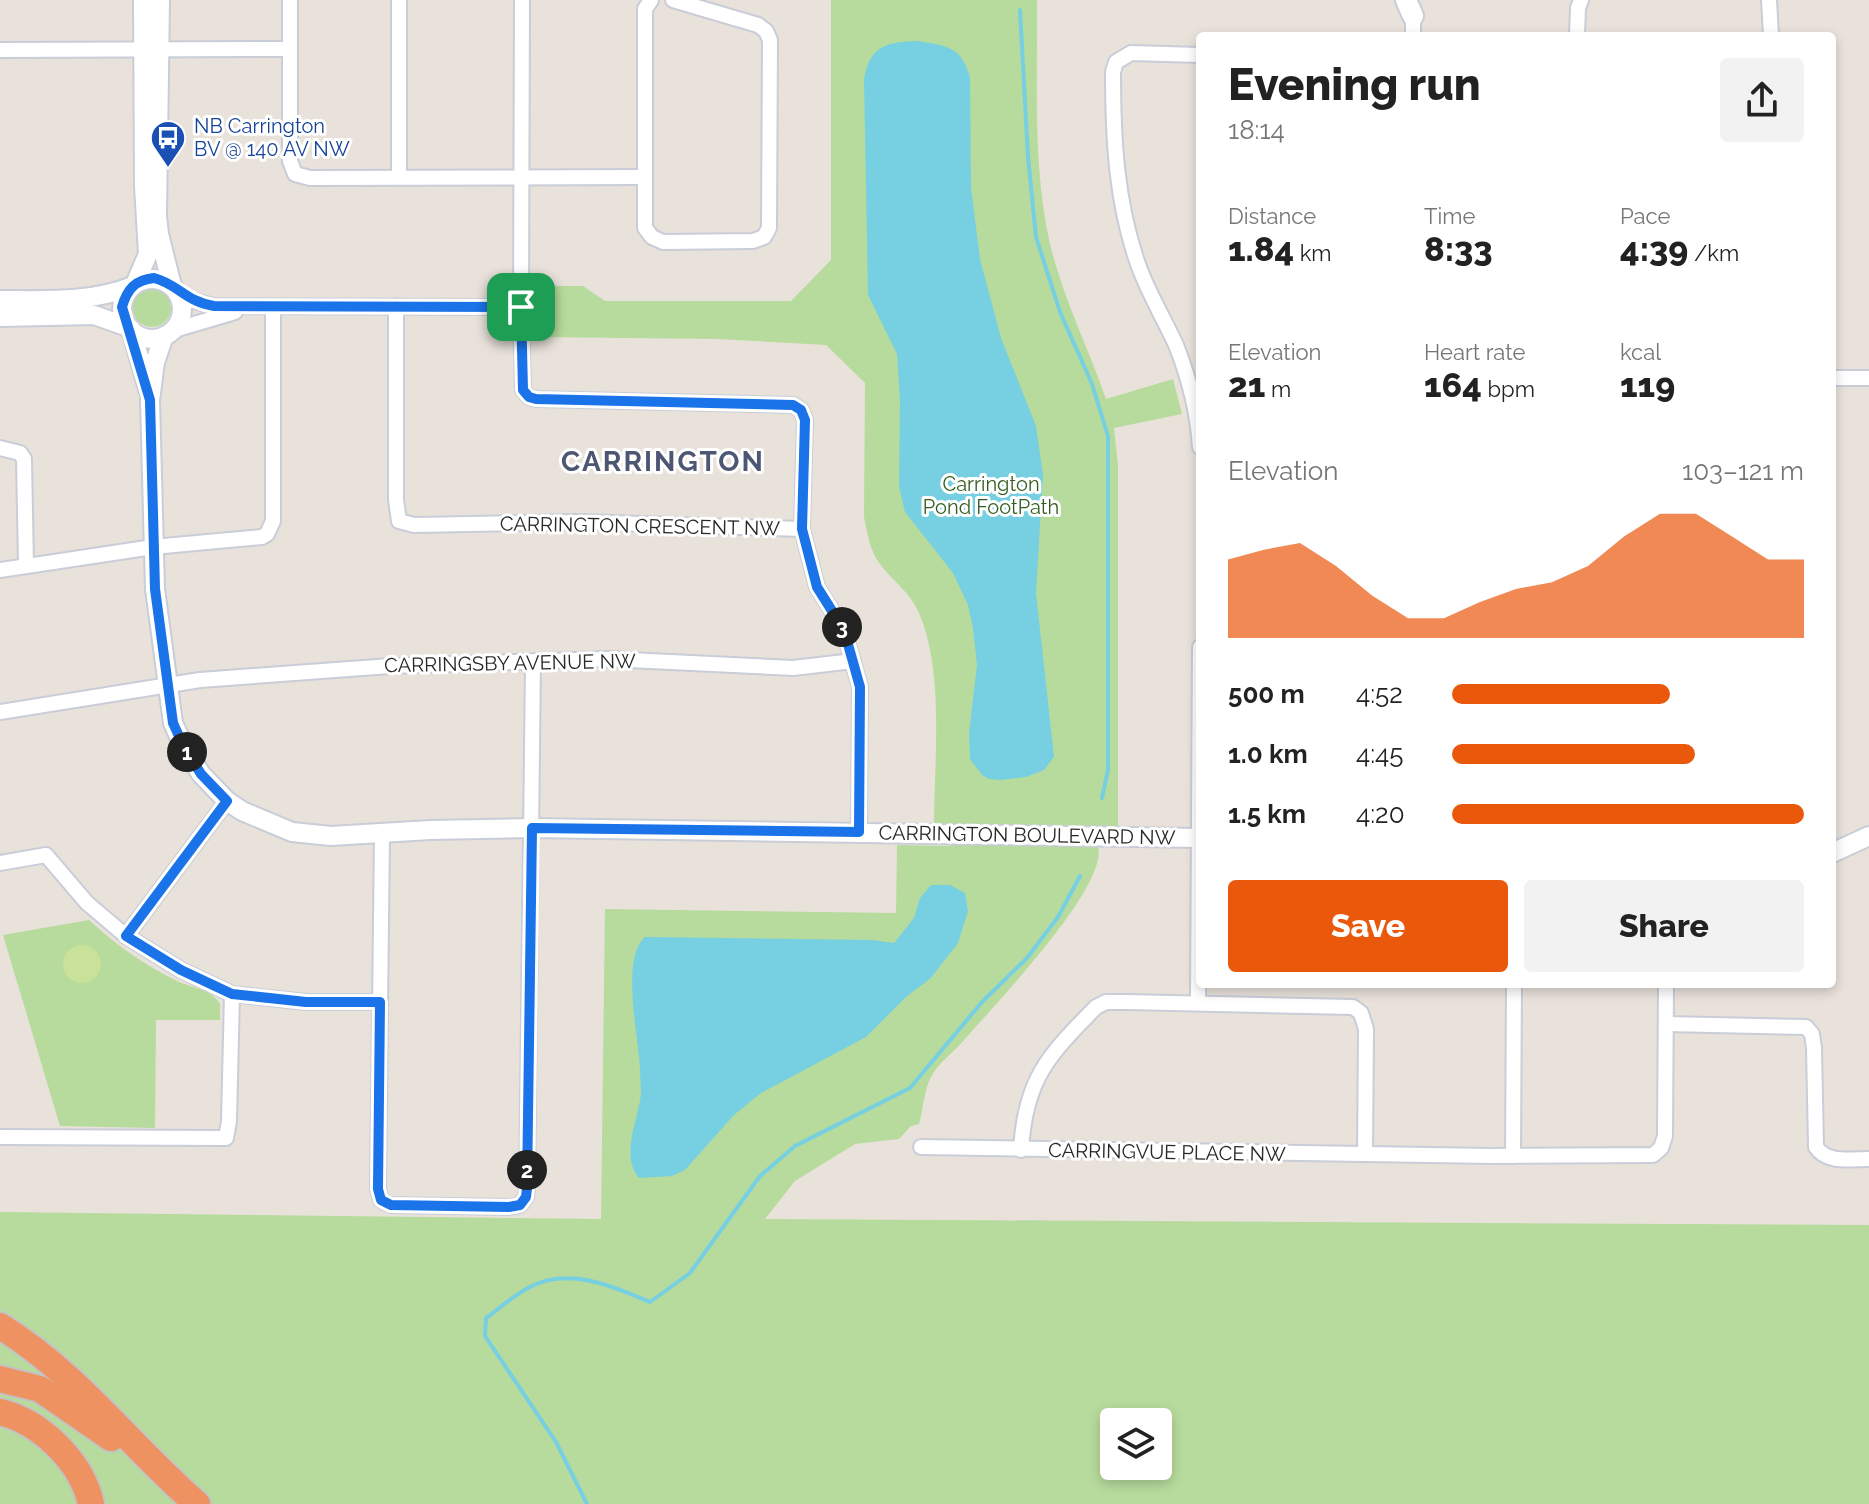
<!DOCTYPE html>
<html lang="en">
<head>
<meta charset="utf-8">
<style>
  :root { --surface:#fff; --page:#f2f2f2; --text:#222; --muted:#767676; --accent:#ea580c }
  body { margin:0; font-family:Raleway,sans-serif; background:var(--page); color:var(--text); height:100vh; display:flex; flex-direction:column; font-size:30px; white-space:nowrap }
  * { box-sizing:border-box; margin:0 }
  p { font-size:26px; color:var(--muted) }
  .icon { flex:none; width:44px; height:44px; fill:none; stroke:currentColor; stroke-width:2; stroke-linecap:round; stroke-linejoin:round }
  .map { position:relative; flex:1; overflow:hidden }
  .sheet { position:absolute; left:1196px; top:32px; width:640px; height:956px; display:flex; flex-direction:column; background:var(--surface); border-radius:8px; box-shadow:0 4px 12px #0003 }
  .sheet>* { flex:none }
  .controls { position:absolute; left:1100px; top:1408px; display:grid; gap:16px }
  .controls a { display:grid; place-items:center; width:72px; height:72px; border-radius:8px; background:var(--surface); box-shadow:0 4px 12px #0003; font-size:40px }
  .pin { position:absolute; display:grid; place-items:center; width:68px; height:68px; color:#fff; margin:-34px; border-radius:16px; box-shadow:0 4px 12px #0006 }
  .km { position:absolute; width:40px; height:40px; margin:-20px; border-radius:50%; background:#222; color:#fff; font-size:22px; line-height:40px; text-align:center }
  .round { display:grid; place-items:center; flex:none; width:84px; height:84px; border-radius:8px; background:var(--page) }
  .head { display:flex; align-items:center; justify-content:space-between; height:136px; padding:0 32px }
  h1 { font-size:44px; font-weight:800; line-height:60px }
  .metrics { display:grid; grid-template-columns:repeat(3,1fr); gap:12px; height:136px; padding:8px 32px }
  .metrics div { display:grid; align-content:center }
  .metrics b { font-size:34px; font-weight:800 }
  .metrics small { font-size:22px; font-weight:400 }
  .metrics p { font-size:22px }
  .chart { height:224px; padding:16px 32px }
  .chart p { display:flex; justify-content:space-between }
  .chart svg { width:100%; height:144px; margin-top:8px; fill:var(--accent); opacity:.7 }
  .primary-button { display:flex; gap:16px; margin-top:auto; padding:16px 32px }
  .primary-button a { flex:1; height:92px; border-radius:8px; background:var(--accent); color:#fff; font-size:32px; font-weight:800; line-height:92px; text-align:center }
  .primary-button a+a { background:var(--page); color:var(--text) }
  ul { padding:0 32px; list-style:none; font-size:26px }
  li { display:grid; grid-template-columns:128px 96px 1fr; align-items:center; height:60px }
  li i { height:20px; border-radius:10px; background:var(--accent) }
  .map>svg:first-child { display:block }
</style>
</head>
<body>
<div class="map">
<svg width="1869" height="1504" viewBox="0 0 1869 1504">
  <rect width="100%" height="100%" fill="#e9e2db"/>
  <g fill="#b7db9c" fill-rule="evenodd">
    <path d="M 831,0 L 1037,0 C 1038,81 1032,164 1050,244 C 1063,298 1088,347 1106,399 L 1173,379 L 1182,414 L 1114,428 L 1118,466 L 1118,828 L 1106,830 L 934,825 C 934,760 945,670 918,611 C 909,590 888,578 876,558 C 869,546 867,531 864,517 L 865,383 L 826,345 L 718,339 L 533,337 L 533,286 L 583,286 L 605,301 L 791,301 L 831,260 Z"/>
    <circle cx="152" cy="308" r="19"/>
    <path d="M 960,843 L 1093,845 L 1098,847 C 1109,886 992,1008 964,1040 C 954,1052 938,1063 931,1077 C 924,1090 923,1110 919,1124 L 911,1126 L 899,1139 L 855,1144 L 795,1181 L 765,1219 L 1869,1225 L 1869,1504 L 0,1504 L 0,1212 L 601,1219 L 605,909 L 896,913 L 897,845 L 949,846 ZM 1114,1422 L 1158,1422 L 1158,1466 L 1114,1466 Z"/>
    <path d="M 89,920 C 115,944 144,965 177,981 C 190,987 213,990 220,1004 L 220,1020 L 156,1020 L 155,1128 L 60,1126 L 3,935 Z"/>
  </g>
  <circle fill="#c9e199" cx="82" cy="964" r="19"/>
  <g fill="#77cfe2">
    <path d="M 918,41 C 947,46 961,46 970,77 L 971,187 L 980,259 L 1001,338 L 1036,426 L 1043,475 L 1036,593 L 1054,757 L 1044,770 L 1026,777 L 1000,780 L 989,779 L 982,775 L 970,759 L 969,733 L 977,665 L 973,628 L 968,605 L 953,573 L 905,512 L 899,487 L 900,401 L 897,354 L 868,295 L 864,79 C 870,45 887,42 918,41 Z"/>
    <path d="M 931,885 L 950,885 L 965,893 L 968,911 L 958,943 L 930,979 L 907,996 L 866,1037 L 761,1093 L 734,1115 L 685,1170 L 672,1176 L 639,1178 C 620,1156 638,1120 641,1094 C 641,1086 640,1078 640,1070 C 639,1038 620,958 645,937 L 872,940 L 894,943 L 914,918 L 920,898 Z"/>
  </g>
  <g fill="none" stroke-linecap="round" stroke-linejoin="round">
    <g stroke="#77cfe2" stroke-width="4">
      <polyline points="1020,10 1028,157 1036,237 1060,312 1092,384 1108,436 1108,770 1102,798"/>
      <path d="M 587,1504 L 556,1442 L 485,1336 L 486,1318 C 500,1308 513,1296 528,1288 C 568,1266 612,1286 650,1302 L 690,1273 L 760,1176 L 795,1146 L 910,1088 L 982,1002 L 1027,958 L 1058,917 L 1080,876"/>
    </g>
    <defs>
      <g id="minor">
        <polyline points="290,0 290,161 295,174 310,178 645,177"/>
        <polyline points="399,0 399,177"/>
        <polyline points="522,0 521,307 523,390 529,397 536,399 793,405 801,410 805,420 802,529 817,587 844,630 860,687 859,832"/>
        <polyline points="651,0 645,9 645,228 652,237 663,242 753,241 764,237 769,228 770,40 766,31 758,25 673,0"/>
        <polyline points="1769,0 1771,36"/>
        <polyline points="1413,8 1413,36"/>
        <polyline points="1577,36 1578,8 1581,0"/>
        <polyline points="0,50 290,49"/>
        <path d="M 1200,55 L 1131,53 L 1116,62 L 1113,72 C 1113,139 1116,203 1139,267 C 1149,294 1164,319 1176,345 C 1189,378 1198,413 1200,447"/>
        <polyline points="174,288 190,300 214,306 521,307"/>
        <polyline points="396,306 396,500 399,521 414,525 579,522 802,529"/>
        <polyline points="174,330 235,312"/>
        <polyline points="1832,378 1869,378"/>
        <polyline points="0,448 20,453 24,459 26,565"/>
        <polyline points="0,570 153,547 262,537 267,534 273,521 273,307"/>
        <polyline points="0,712 200,680 390,666 608,659 793,668 853,661"/>
        <polyline points="382,833 378,1189 381,1200 391,1205 509,1207 520,1205 526,1197 527,1188 533,661"/>
        <polyline points="0,863 46,855 87,903 126,936 181,970 232,994 306,1002 380,1002"/>
        <polyline points="126,936 227,801"/>
        <polyline points="1198,1003 1200,647"/>
        <path d="M 1666,1024 L 1806,1027 L 1812,1034 L 1814,1048 L 1816,1147 C 1827,1164 1851,1159 1869,1159"/>
        <polyline points="0,1137 226,1138 229,1121 232,994"/>
        <polyline points="921,1147 1492,1156 1653,1155 1661,1148 1665,1136 1666,984"/>
        <path d="M 1021,1150 C 1025,1079 1048,1056 1096,1007 L 1106,1002 L 1126,1002 L 1353,1007 L 1361,1013 L 1366,1029 L 1365,1154"/>
        <polyline points="1513,1156 1514,984"/>
      </g>
      <g id="tertiary">
        <polyline points="160,0 157,216 159,234 172,286"/>
        <circle cx="152" cy="309" r="30"/>
        <polyline points="135,284 148,254 144,186 143,0"/>
        <path d="M 0,300 C 45,300 90,303 133,286"/>
        <polyline points="0,317 94,315 128,327"/>
        <polyline points="131,329 148,389"/>
        <polyline points="164,336 155,362 150,400 155,589 173,723 183,745 201,774 227,801 242,811 292,832 331,836 430,830 532,828 1200,838"/>
        <polyline points="1832,853 1869,836"/>
      </g>
      <polyline id="secondary" points="1406,0 1413,16"/>
      <g id="motorway">
        <path d="M 0,1326 C 78,1374 128,1444 197,1504"/>
        <polyline points="0,1379 40,1389 111,1438"/>
        <path d="M 0,1412 C 41,1422 82,1462 91,1504"/>
      </g>
    </defs>
    <use href="#minor" stroke="#c9cdd8" stroke-width="18"/>
    <use href="#tertiary" stroke="#c9cdd8" stroke-width="22"/>
    <use href="#secondary" stroke="#c9cdd8" stroke-width="24"/>
    <use href="#motorway" stroke="#c3c3c3" stroke-width="30"/>
    <use href="#minor" stroke="#fff" stroke-width="14"/>
    <use href="#tertiary" stroke="#fff" stroke-width="18"/>
    <use href="#secondary" stroke="#fff" stroke-width="20"/>
    <use href="#motorway" stroke="#ee9261" stroke-width="26"/>
  </g>
  <g fill="none" stroke-linecap="round" stroke-linejoin="round">
    <defs>
      <path id="route" d="M 154,278 C 178,284 186,302 214,306 L 521,307 L 523,390 L 529,397 L 536,399 L 793,405 L 801,410 L 805,420 L 802,529 L 817,587 L 844,630 L 860,687 L 859,832 L 532,828 L 527,1188 L 526,1197 L 520,1205 L 509,1207 L 391,1205 L 381,1200 L 378,1189 L 380,1002 L 306,1002 L 232,994 L 181,970 L 126,936 L 227,801 L 201,774 L 183,745 L 173,723 L 155,589 L 150,400 L 122,307 C 127,289 135,280 154,278 Z"/>
    </defs>
    <use href="#route" stroke="#fff" stroke-width="16"/>
    <use href="#route" stroke="#1a73e8" stroke-width="10"/>
  </g>
  <defs>
    <symbol id="bus-pin" viewBox="-11 -11 22 30"><path d="M0 17L-7.5 6A9.5 9.5 0 1 1 7.5 6Z" fill="#1a4fb4" stroke="#fff"/><path d="M-5-6H5V4H4V6H2V4H-2V6H-4V4H-5ZM-3.5-4V0h7V-4ZM-3.5 1.2v1.5H-2V1.2ZM2 1.2v1.5H3.5V1.2Z" fill="#fff"/></symbol>
  </defs>
  <g fill-rule="evenodd">
    <use href="#bus-pin" x="148" y="118" width="40" height="54"/>
  </g>
  <g text-anchor="middle" dominant-baseline="central" stroke-width="6" stroke-linejoin="round" paint-order="stroke">
    <g font-size="20" fill="#164399" stroke="#fff" text-anchor="start">
      <text x="194" y="126">NB Carrington<tspan x="194" dy="23">BV @ 140 AV NW</tspan></text>
    </g>
    <g font-size="20" fill="#325d20" stroke="#fff">
      <text x="991" y="484">Carrington<tspan x="991" dy="23">Pond FootPath</tspan></text>
    </g>
    <g font-size="20" fill="#282828" stroke="#fff">
      <text transform="translate(640 526) rotate(1)">CARRINGTON CRESCENT NW</text>
      <text transform="translate(510 663) rotate(-1)">CARRINGSBY AVENUE NW</text>
      <text transform="translate(1027 835) rotate(1)">CARRINGTON BOULEVARD NW</text>
      <text transform="translate(1167 1152) rotate(1)">CARRINGVUE PLACE NW</text>
    </g>
    <g font-size="28" font-weight="bold" letter-spacing="2" fill="#4d5774" stroke="#fff">
      <text x="663" y="461">CARRINGTON</text>
    </g>
  </g>
</svg>
<div class="controls">
<a><svg class="icon" aria-label="layers" viewBox="0 0 24 24"><path d="M12 4l9 5-9 5-9-5zM3 14l9 5 9-5"/></svg></a>
</div>
<div class="pin" style="left:521px;top:307px;background:#1e9e55"><svg class="icon" aria-label="arrive" viewBox="0 0 24 24"><path d="M6 21V4h12l-3 4 3 4H6"/></svg></div>
<b class="km" style="left:187px;top:752px">1</b>
<b class="km" style="left:527px;top:1170px">2</b>
<b class="km" style="left:842px;top:627px">3</b>
<section class="sheet">
<div class="head"><div><h1>Evening run</h1><p>18:14</p></div><a class="round"><svg class="icon" aria-label="share" viewBox="0 0 24 24"><path d="M12 15V3M7 8l5-5 5 5M5 13v7h14v-7"/></svg></a></div>
<div class="metrics">
<div><p>Distance</p><b>1.84<small> km</small></b></div>
<div><p>Time</p><b>8:33</b></div>
<div><p>Pace</p><b>4:39<small> /km</small></b></div>
</div>
<div class="metrics">
<div><p>Elevation</p><b>21<small> m</small></b></div>
<div><p>Heart rate</p><b>164<small> bpm</small></b></div>
<div><p>kcal</p><b>119</b></div>
</div>
<div class="chart"><p><span>Elevation</span>103–121 m</p>
<svg viewBox="0 0 160 44" preserveAspectRatio="none"><path d="M0 44V20L10 17L20 15L30 22L40 31L50 38L60 38L70 33L80 29L90 27L100 22L110 13L120 6L130 6L140 13L150 20L160 20V44z"/></svg>
</div>
<ul>
<li><b>500 m</b>4:52<i style="width:62%"></i></li>
<li><b>1.0 km</b>4:45<i style="width:69%"></i></li>
<li><b>1.5 km</b>4:20<i style="width:100%"></i></li>
</ul>
<div class="primary-button"><a>Save</a><a>Share</a></div>
</section>
</div>
</body>
</html>
